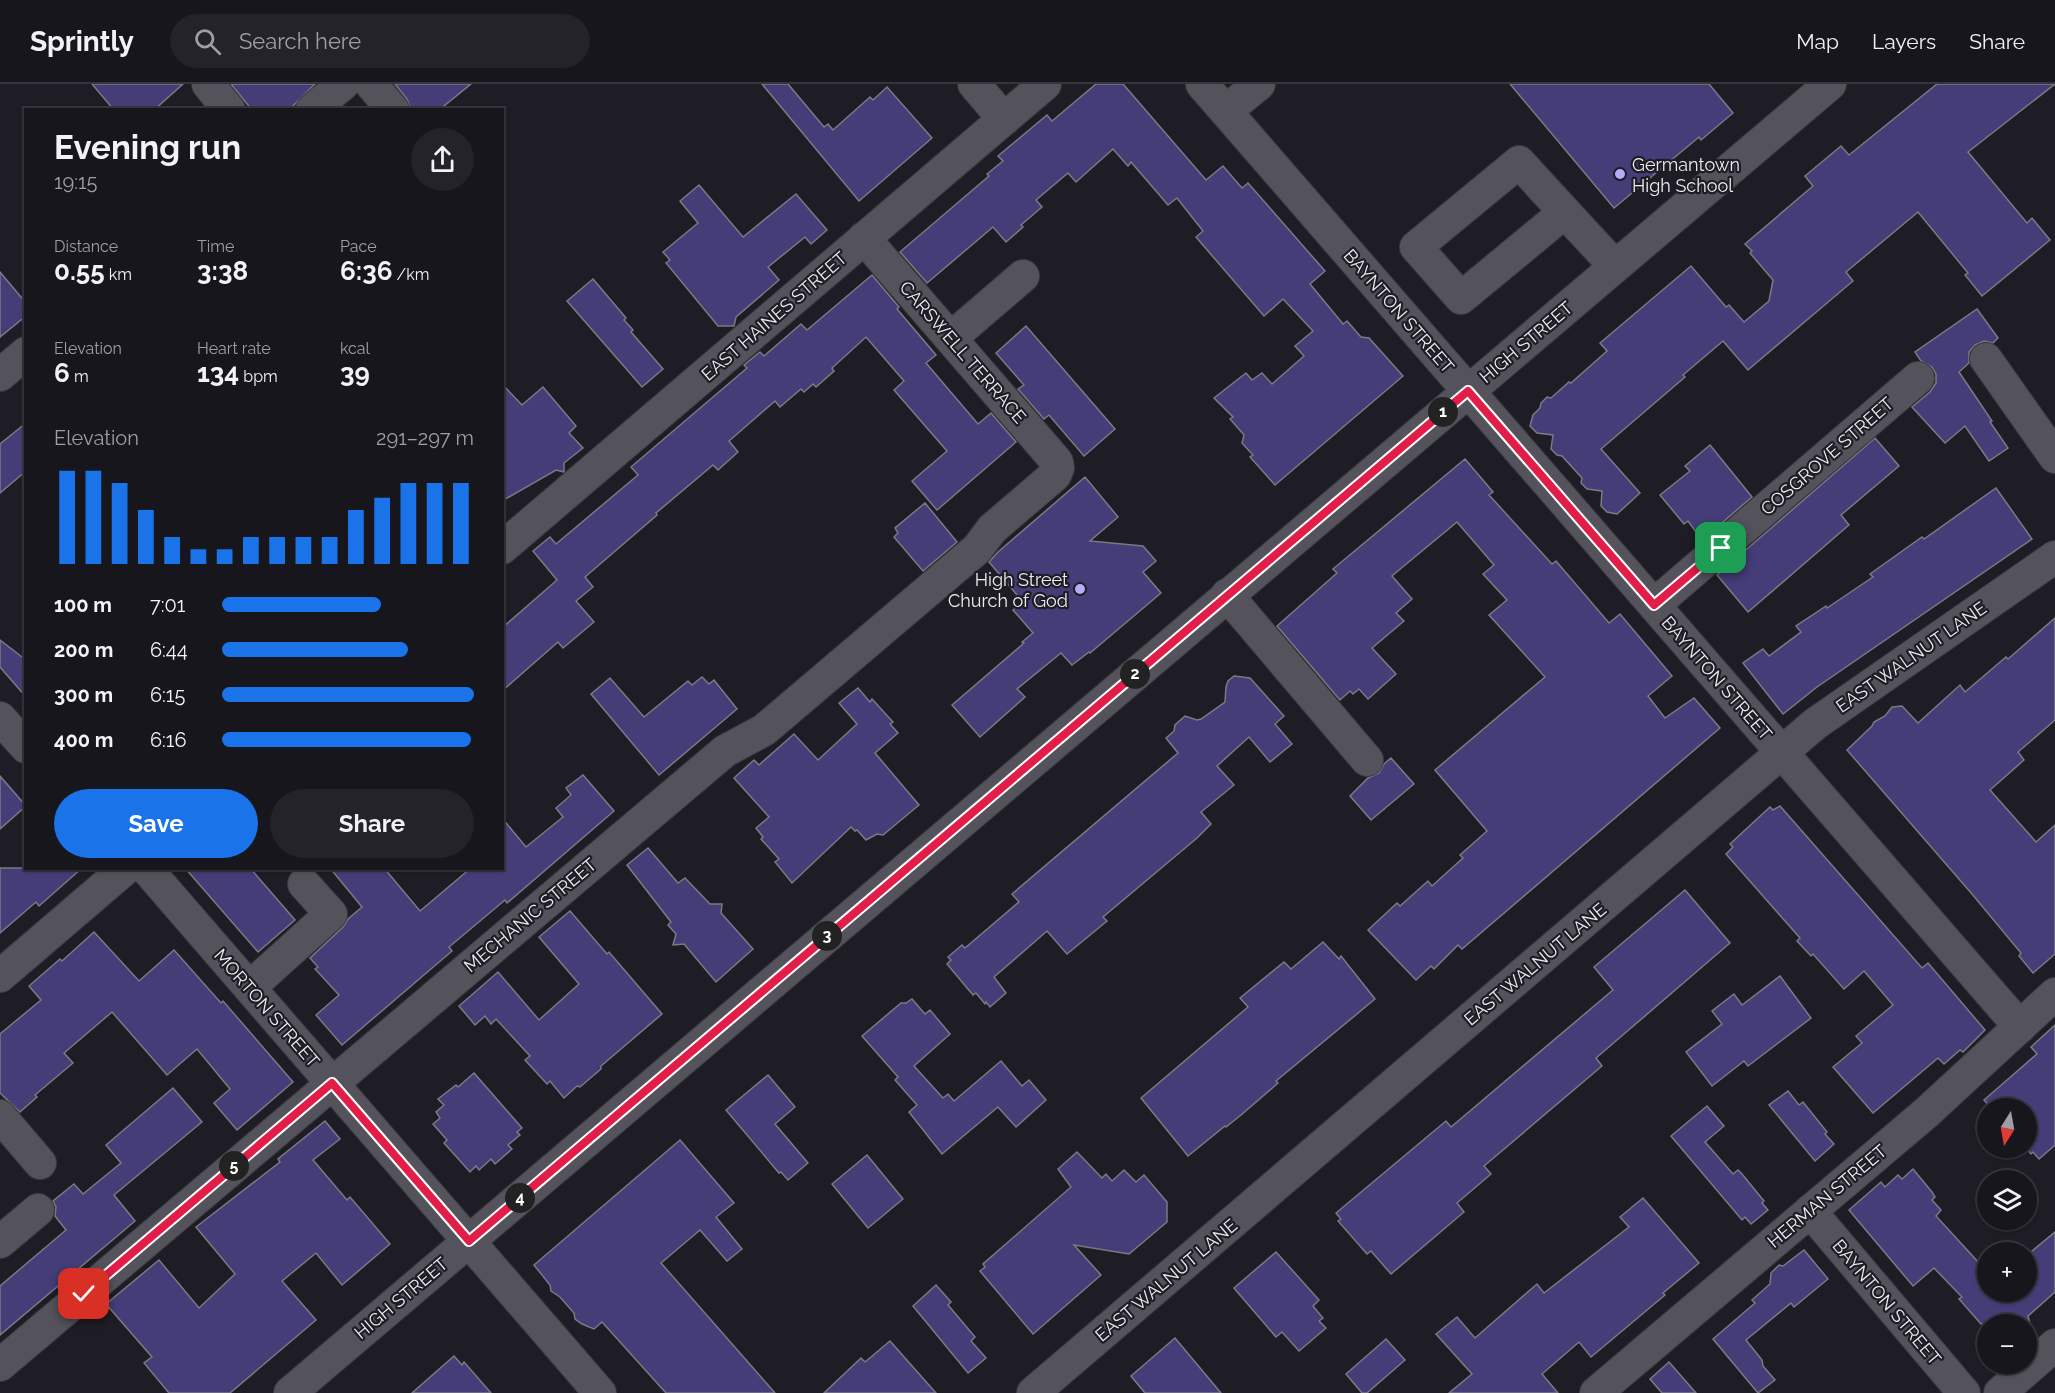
<!DOCTYPE html>
<html lang="en">
<head>
<meta charset="utf-8">
<style>
  :root { --surface:#16161c; --page:#232329; --text:#f1f3f6; --muted:#9e9fa3; --line:#35353b; --accent:#1a73e8 }
  body { margin:0; font-family:Raleway,sans-serif; background:var(--page); color:var(--text); height:100vh; display:flex; flex-direction:column; font-size:22px; white-space:nowrap }
  * { box-sizing:border-box; margin:0 }
  p { font-size:20px; color:var(--muted) }
  .icon { flex:none; width:33px; height:33px; fill:none; stroke:currentColor; stroke-width:2; stroke-linecap:round; stroke-linejoin:round }
  .map { position:relative; flex:1; overflow:hidden }
  .side { position:absolute; left:24px; top:24px; width:480px; height:762px; display:flex; flex-direction:column; background:var(--surface); border-radius:0px; box-shadow:0 2px 4px #0004,0 0 0 2px var(--line) }
  .side>* { flex:none }
  .needle { width:39px; rotate:191deg }
  .controls { position:absolute; left:1977px; top:1014px; display:grid; gap:12px }
  .controls a { display:grid; place-items:center; width:60px; height:60px; border-radius:50%; background:var(--surface); box-shadow:0 2px 4px #0004,0 0 0 2px var(--line); font-size:30px }
  .pin { position:absolute; display:grid; place-items:center; width:51px; height:51px; color:#fff; margin:-26px; border-radius:12px; box-shadow:0 3px 9px #0006 }
  .km { position:absolute; width:30px; height:30px; margin:-15px; border-radius:50%; background:#222; color:#fff; font-size:16px; line-height:30px; text-align:center }
  .round { display:grid; place-items:center; flex:none; width:63px; height:63px; border-radius:32px; background:var(--page) }
  .overview { display:flex; align-items:center; justify-content:space-between; height:102px; padding:0 30px }
  h1 { font-size:33px; font-weight:700; line-height:45px }
  .figures { display:grid; grid-template-columns:repeat(3,1fr); gap:9px; height:102px; padding:6px 30px }
  .figures div { display:grid; align-content:center }
  .figures b { font-size:26px; font-weight:700 }
  .figures small { font-size:16px; font-weight:400 }
  .figures p { font-size:16px }
  .chart { height:168px; padding:12px 30px }
  .chart p { display:flex; justify-content:space-between }
  .chart svg { width:100%; height:108px; margin-top:6px; stroke:var(--accent); stroke-width:6 }
  .primary-button { display:flex; gap:12px; margin-top:auto; padding:12px 30px }
  .primary-button a { flex:1; height:69px; border-radius:36px; background:var(--accent); color:#fff; font-size:24px; font-weight:700; line-height:69px; text-align:center }
  .primary-button a+a { background:var(--page); color:var(--text) }
  ul { padding:0 30px; list-style:none; font-size:20px }
  li { display:grid; grid-template-columns:96px 72px 1fr; align-items:center; height:45px }
  li i { height:15px; border-radius:8px; background:var(--accent) }
  header { display:flex; align-items:center; gap:36px; box-sizing:border-box; height:84px; padding:0 30px; background:var(--surface); border-bottom:2px solid var(--line) }
  header strong { font-size:28px }
  nav { display:flex; gap:33px; margin-inline-start:auto; font-size:21px }
  .search { width:420px; height:54px; background:var(--page); display:flex; align-items:center; gap:15px; box-sizing:border-box; padding:0 21px; border-radius:33px; color:var(--muted); font-size:22px }
  .map>svg:first-child { display:block }
</style>
</head>
<body>
<header>
<strong>Sprintly</strong>
<div class="search"><svg class="icon" aria-label="search" viewBox="0 0 24 24"><circle cx="10" cy="10" r="6"/><path d="M15 15l6 6"/></svg>Search here</div>
<nav><a>Map</a><a>Layers</a><a>Share</a></nav>
</header>
<div class="map">
<svg width="2055" height="1309" viewBox="0 0 2055 1309">
  <rect width="100%" height="100%" fill="#1e1d25"/>
  <g fill="#443d78" stroke="#7a7a84" stroke-width="1.5">
    <polygon points="92,0 183,0 154,26 114,26"/>
    <polygon points="231,0 315,0 289,26 252,26"/>
    <polygon points="395,0 471,0 439,26 411,26 407,15"/>
    <polygon points="762,0 788,0 824,43 828,40 833,46 870,13 873,16 887,3 932,54 859,117"/>
    <polygon points="1096,0 1123,0 1206,96 1223,82 1242,104 1248,99 1325,187 1310,200 1343,240 1347,237 1361,253 1369,254 1403,292 1275,401 1250,373 1253,371 1242,359 1244,351 1230,335 1233,333 1214,314 1246,289 1252,296 1262,289 1272,300 1304,272 1295,262 1313,247 1283,215 1264,232 1196,153 1203,147 1177,114 1168,121 1131,78 1128,82 1113,65 1076,98 1068,89 1036,116 1042,123 1021,141 1023,143 1006,158 993,143 927,199 900,168 989,92 987,90 1003,77 998,72 1047,31 1052,37"/>
    <polygon points="1510,0 1709,0 1733,29 1701,56 1699,53 1614,124"/>
    <polygon points="1937,0 2055,0 1968,68 2027,139 2032,134 2050,156 1982,212 1965,191 1968,189 1918,128 1846,188 1853,197 1755,280 1748,286 1723,257 1683,291 1685,293 1601,365 1640,409 1617,430 1607,428 1601,422 1602,407 1587,405 1581,399 1582,394 1562,372 1557,371 1551,365 1553,351 1537,349 1530,342 1533,331 1540,324 1541,319 1547,313 1551,314 1569,298 1571,299 1607,267 1600,259 1691,182 1726,223 1729,221 1744,238 1769,217 1773,196 1750,169 1752,167 1745,160 1813,102 1805,92 1841,62 1849,71"/>
    <polygon points="699,101 743,153 796,110 827,146 811,160 805,153 768,183 779,196 736,233 734,242 718,242 666,179 670,176 663,168 698,139 680,117"/>
    <polygon points="0,188 26,219 26,232 0,253"/>
    <polygon points="872,191 899,223 897,225 936,271 926,279 978,340 991,329 1016,358 937,426 912,397 947,367 894,306 904,297 866,253 832,284 834,287 816,303 813,300 804,308 801,305 780,323 775,317 729,357 738,368 718,386 713,381 656,429 657,431 585,493 593,503 576,517 594,538 563,564 558,558 502,607 502,544 557,496 533,467 550,453 556,460 638,391 631,383 747,284 744,281 760,268 764,272 801,240 807,246"/>
    <polygon points="593,195 626,234 624,236 633,246 631,248 663,285 642,303 567,217"/>
    <polygon points="1977,225 1998,254 1993,259 1984,257 1975,261 1969,268 1969,279 1959,288 1992,337 1990,338 2008,364 1989,377 1965,342 1945,359 1912,323 1930,308 1936,299 1936,290 1932,283 1921,277 1915,268"/>
    <polygon points="1026,242 1115,345 1084,372 1049,331 1044,335 1018,305 1024,301 996,269"/>
    <polygon points="502,300 522,321 543,303 576,342 569,349 583,364 564,379 564,388 556,386 502,417"/>
    <polygon points="26,339 26,387 0,409 0,360"/>
    <polygon points="1875,354 1899,382 1841,431 1849,441 1748,528 1717,491"/>
    <polygon points="1710,361 1752,413 1702,456 1688,437 1684,440 1660,411 1690,387 1685,382"/>
    <polygon points="1465,375 1493,408 1489,411 1552,480 1556,477 1609,539 1620,530 1672,592 1648,612 1665,634 1694,614 1720,644 1462,865 1458,861 1434,885 1431,882 1416,896 1368,846 1397,819 1400,822 1428,797 1432,802 1463,774 1460,771 1487,747 1435,686 1545,593 1489,531 1507,516 1483,490 1494,481 1457,438 1393,491 1392,492 1412,515 1396,529 1404,537 1372,564 1396,590 1368,615 1359,605 1353,610 1350,607 1340,616 1277,542 1337,489 1333,485"/>
    <polygon points="1085,393 1118,433 1090,457 1143,462 1156,477 1143,488 1161,509 1090,569 1089,568 1072,581 1061,569 1017,605 1025,613 980,653 952,621 1024,559 1022,558 1033,549 1013,526 1023,518 989,478 998,468"/>
    <polygon points="1996,404 2032,455 1817,603 1783,630 1743,579 1763,565 1769,572 1801,548 1796,542 1826,522 1827,524 1873,493 1870,490 1922,453 1924,455"/>
    <polygon points="925,419 957,458 923,487 894,453 898,449 895,444"/>
    <polygon points="2055,534 2055,636 2018,668 2024,676 1990,706 2036,758 2055,741 2055,870 2033,889 2019,872 2021,869 1972,810 1847,666 1872,642 1874,638 1885,632 1892,623 1902,622 1918,639 1960,601 1965,608 2006,573 2008,575"/>
    <polygon points="0,556 26,576 26,613 0,583"/>
    <polygon points="1234,592 1250,594 1284,632 1275,640 1292,660 1270,678 1249,653 1217,682 1234,701 1201,728 1211,740 1197,754 1103,833 1107,837 1067,870 1047,847 994,893 1006,909 990,923 986,918 985,920 976,909 973,911 947,880 951,876 948,873 962,861 965,864 1019,818 1012,810 1178,669 1166,654 1174,647 1175,641 1185,632 1197,636 1201,635 1225,618 1226,603 1228,597"/>
    <polygon points="702,593 709,600 714,596 737,625 659,691 591,610 610,594 644,633 688,597 692,601"/>
    <polygon points="858,604 870,618 872,615 893,638 890,640 898,649 875,669 919,721 883,751 877,750 866,756 857,746 855,747 851,743 792,799 775,778 779,775 761,755 763,753 756,744 769,733 734,694 754,676 759,681 794,650 818,676 857,640 839,619"/>
    <polygon points="1391,674 1414,700 1371,736 1350,712 1368,694 1379,689 1384,680"/>
    <polygon points="583,691 614,727 507,819 505,816 449,863 452,867 342,961 316,931 339,911 315,885 318,883 310,874 343,843 348,835 362,823 330,784 384,784 420,827 471,784 502,784 502,734 526,763 563,733 556,724 571,711 566,704"/>
    <polygon points="0,692 26,722 0,745"/>
    <polygon points="1780,722 1922,884 1928,879 1985,946 1963,968 1960,966 1944,980 1938,974 1873,1029 1833,983 1862,959 1856,952 1893,921 1864,887 1844,905 1813,870 1811,872 1797,857 1800,854 1726,770 1733,763 1730,760 1770,723 1773,726"/>
    <polygon points="648,764 678,799 685,794 710,820 722,820 721,829 753,865 716,898 684,860 673,861 676,850 668,841 671,838 627,781"/>
    <polygon points="0,784 82,784 39,822 36,818 0,849"/>
    <polygon points="185,784 250,784 295,836 258,868"/>
    <polygon points="1685,806 1730,859 1596,974 1602,982 1484,1082 1491,1090 1457,1119 1464,1128 1391,1190 1371,1167 1367,1170 1338,1137 1341,1135 1336,1129 1446,1037 1451,1043 1613,906 1594,883"/>
    <polygon points="570,827 607,870 609,868 662,930 601,982 601,985 580,1003 577,1002 564,1014 550,997 547,1000 525,976 530,972 496,935 491,940 485,932 475,941 459,922 498,888 539,936 579,900 539,853"/>
    <polygon points="94,848 139,897 174,866 221,919 223,917 293,998 237,1046 214,1019 230,1005 197,965 167,991 112,928 64,969 73,979 35,1011 37,1013 20,1028 0,1009 0,950 41,916 29,902 60,875 62,877"/>
    <polygon points="1323,858 1339,875 1341,872 1375,915 1276,997 1278,999 1241,1031 1226,1043 1225,1042 1188,1072 1141,1014 1248,923 1240,914 1284,878 1291,885"/>
    <polygon points="1780,892 1811,934 1748,982 1744,977 1712,1002 1686,968 1722,940 1712,927 1734,910 1742,921"/>
    <polygon points="912,915 925,930 930,926 950,950 914,982 943,1014 948,1010 954,1017 1001,977 1022,1002 1029,996 1046,1016 1016,1043 998,1023 942,1070 909,1028 917,1021 895,996 898,993 862,952 901,919 906,919"/>
    <polygon points="2055,941 2055,1061 2039,1075 2033,1068 2031,1070 2026,1064 2026,1024 1991,1024 1984,1016 2037,970 2031,963"/>
    <polygon points="474,989 522,1044 517,1048 520,1051 508,1061 512,1065 495,1080 491,1075 479,1086 476,1082 470,1088 444,1059 447,1056 433,1040 440,1034 436,1028 444,1021 438,1015 456,1001 458,1003"/>
    <polygon points="768,991 795,1023 775,1040 808,1079 788,1096 781,1088 779,1089 726,1026"/>
    <polygon points="173,1004 202,1038 114,1111 135,1137 0,1251 0,1202 66,1146 55,1132 56,1123 53,1117 74,1100 83,1110 121,1079 106,1061"/>
    <polygon points="1788,1007 1799,1021 1803,1018 1827,1048 1825,1050 1834,1060 1815,1077 1769,1021"/>
    <polygon points="1707,1022 1724,1042 1705,1058 1733,1090 1738,1086 1742,1090 1764,1117 1762,1119 1768,1126 1751,1140 1745,1133 1742,1136 1671,1052"/>
    <polygon points="325,1037 340,1055 313,1076 347,1116 350,1113 390,1160 342,1201 316,1169 282,1197 316,1236 230,1309 169,1309 144,1279 152,1273 106,1220 159,1176 199,1224 235,1190 196,1143 280,1078 278,1075"/>
    <polygon points="680,1056 734,1119 716,1133 742,1165 727,1177 700,1146 661,1179 775,1309 666,1309 602,1238 594,1245 582,1240 575,1235 574,1229 560,1213 551,1207 550,1201 534,1181"/>
    <polygon points="1077,1068 1102,1094 1106,1090 1112,1097 1124,1086 1136,1098 1144,1091 1167,1118 1167,1138 1129,1170 1074,1161 1101,1191 1033,1250 980,1187 985,1183 983,1180 1071,1103 1058,1085"/>
    <polygon points="867,1071 903,1115 868,1144 832,1100"/>
    <polygon points="1913,1085 1932,1108 1935,1113 1932,1116 1941,1126 1936,1132 1980,1180 1988,1174 1988,1208 2026,1208 2026,1172 2055,1148 2055,1208 2028,1232 2030,1240 1981,1240 1959,1215 1962,1213 1934,1184 1913,1202 1849,1126 1881,1098 1885,1103 1898,1091 1902,1095"/>
    <polygon points="1643,1114 1699,1179 1663,1209 1665,1211 1591,1273 1579,1258 1542,1290 1558,1309 1449,1309 1472,1290 1436,1250 1457,1233 1475,1254 1537,1200 1544,1209 1629,1143 1620,1133"/>
    <polygon points="1804,1166 1828,1195 1794,1223 1791,1219 1746,1256 1762,1276 1763,1282 1775,1296 1758,1309 1713,1255 1755,1219 1752,1216 1770,1200 1771,1189 1779,1181 1783,1182"/>
    <polygon points="1276,1168 1319,1216 1313,1222 1323,1234 1319,1237 1326,1244 1299,1267 1282,1248 1276,1253 1234,1204"/>
    <polygon points="936,1201 951,1218 948,1221 975,1253 971,1257 986,1274 968,1289 913,1222"/>
    <polygon points="1175,1254 1221,1309 1145,1309 1131,1292"/>
    <polygon points="1386,1255 1405,1276 1367,1309 1362,1309 1346,1290"/>
    <polygon points="890,1257 936,1309 824,1309 861,1274 865,1278"/>
    <polygon points="454,1272 462,1281 464,1278 491,1309 412,1309"/>
    <polygon points="1669,1278 1696,1309 1662,1309 1650,1295"/>
  </g>
  <g fill="none" stroke-linecap="round" stroke-linejoin="round">
    <defs>
      <g id="minor">
        <polyline points="208,0 229,26"/>
        <polyline points="371,0 393,26"/>
        <polyline points="974,0 1004,35"/>
        <polyline points="1202,0 2020,943"/>
        <polyline points="312,26 343,0"/>
        <polyline points="1226,27 1259,0"/>
        <path d="M 1565,128 L 1461,214 L 1416,163 L 1519,78 C 1551,113 1583,148 1615,182"/>
        <polyline points="951,254 1023,192"/>
        <polyline points="1986,275 2055,373"/>
        <polyline points="0,291 26,269"/>
        <polyline points="502,464 1045,0"/>
        <polyline points="1227,511 1367,676"/>
        <polyline points="1654,521 1918,294"/>
        <polyline points="0,634 26,663"/>
        <polyline points="146,784 600,1309"/>
        <polyline points="0,892 126,784"/>
        <polyline points="250,903 331,830 304,800"/>
        <polyline points="0,1032 40,1079"/>
        <polyline points="1810,1127 1964,1309"/>
        <polyline points="0,1158 38,1126"/>
        <polyline points="0,1281 725,667 764,646 977,465 992,445 1055,391 1058,384 1057,378 864,154"/>
        <polyline points="290,1309 1830,0"/>
        <polyline points="1033,1309 1815,640 2055,473"/>
        <polyline points="1596,1309 1926,1029 2055,910"/>
        <polyline points="2000,1309 2055,1261"/>
      </g>
    </defs>
    <use href="#minor" stroke="#3a3a40" stroke-width="34"/>
    <use href="#minor" stroke="#54535c" stroke-width="32"/>
  </g>
  <g fill="none" stroke-linecap="round" stroke-linejoin="round">
    <defs>
      <polyline id="route" points="84,1210 332,999 469,1157 1468,307 1654,521 1721,464"/>
    </defs>
    <use href="#route" stroke="#fff" stroke-width="12"/>
    <use href="#route" stroke="#e11d48" stroke-width="8"/>
  </g>
  <g fill="#b2adf9" stroke="#1e1d25" stroke-width="2">
    <circle cx="1620" cy="90" r="6"/>
    <circle cx="1080" cy="505" r="6"/>
  </g>
  <g text-anchor="middle" dominant-baseline="central" stroke-width="4.5" stroke-linejoin="round" paint-order="stroke">
    <g font-size="18" fill="#ebebf0" stroke="#1e1d25" text-anchor="start">
      <text x="1632" y="80">Germantown<tspan x="1632" dy="21">High School</tspan></text>
      <text x="1068" y="495" text-anchor="end">High Street<tspan x="1068" dy="21">Church of God</tspan></text>
    </g>
    <g font-size="18" fill="#ebebf0" stroke="#1e1d25">
      <text transform="translate(1399 227) rotate(49)">BAYNTON STREET</text>
      <text transform="translate(774 232) rotate(-41)">EAST HAINES STREET</text>
      <text transform="translate(1526 258) rotate(-40)">HIGH STREET</text>
      <text transform="translate(963 268) rotate(49)">CARSWELL TERRACE</text>
      <text transform="translate(1827 372) rotate(-41)">COSGROVE STREET</text>
      <text transform="translate(1911 573) rotate(-35)">EAST WALNUT LANE</text>
      <text transform="translate(1717 594) rotate(49)">BAYNTON STREET</text>
      <text transform="translate(530 831) rotate(-40)">MECHANIC STREET</text>
      <text transform="translate(1535 880) rotate(-40)">EAST WALNUT LANE</text>
      <text transform="translate(267 924) rotate(49)">MORTON STREET</text>
      <text transform="translate(1827 1112) rotate(-40)">HERMAN STREET</text>
      <text transform="translate(1166 1196) rotate(-40)">EAST WALNUT LANE</text>
      <text transform="translate(401 1214) rotate(-40)">HIGH STREET</text>
      <text transform="translate(1887 1218) rotate(50)">BAYNTON STREET</text>
    </g>
  </g>
</svg>
<div class="controls">
<a><svg class="needle" viewBox="-14 -14 28 28"><path d="M0-13l5 13h-10z" fill="#e53935"/><path d="M0 13l5-13h-10z" fill="#9e9fa3"/></svg></a>
<a><svg class="icon" aria-label="layers" viewBox="0 0 24 24"><path d="M12 4l9 5-9 5-9-5zM3 14l9 5 9-5"/></svg></a>
<a>+</a>
<a>−</a>
</div>
<div class="pin" style="left:1721px;top:464px;background:#1e9e55"><svg class="icon" aria-label="arrive" viewBox="0 0 24 24"><path d="M6 21V4h12l-3 4 3 4H6"/></svg></div>
<div class="pin" style="left:84px;top:1210px;background:#d93025"><svg class="icon" aria-label="check" viewBox="0 0 24 24"><path d="M5 12l5 5 9-10"/></svg></div>
<b class="km" style="left:1443px;top:328px">1</b>
<b class="km" style="left:1135px;top:590px">2</b>
<b class="km" style="left:827px;top:852px">3</b>
<b class="km" style="left:520px;top:1114px">4</b>
<b class="km" style="left:234px;top:1082px">5</b>
<section class="side">
<div class="overview"><div><h1>Evening run</h1><p>19:15</p></div><a class="round"><svg class="icon" aria-label="share" viewBox="0 0 24 24"><path d="M12 15V3M7 8l5-5 5 5M5 13v7h14v-7"/></svg></a></div>
<div class="figures">
<div><p>Distance</p><b>0.55<small> km</small></b></div>
<div><p>Time</p><b>3:38</b></div>
<div><p>Pace</p><b>6:36<small> /km</small></b></div>
</div>
<div class="figures">
<div><p>Elevation</p><b>6<small> m</small></b></div>
<div><p>Heart rate</p><b>134<small> bpm</small></b></div>
<div><p>kcal</p><b>39</b></div>
</div>
<div class="chart"><p><span>Elevation</span>291–297 m</p>
<svg viewBox="0 0 160 44" preserveAspectRatio="none"><path d="M5 44V6M15 44V6M25 44V11M35 44V22M45 44V33M55 44V38M65 44V38M75 44V33M85 44V33M95 44V33M105 44V33M115 44V22M125 44V17M135 44V11M145 44V11M155 44V11"/></svg>
</div>
<ul>
<li><b>100 m</b>7:01<i style="width:63%"></i></li>
<li><b>200 m</b>6:44<i style="width:74%"></i></li>
<li><b>300 m</b>6:15<i style="width:100%"></i></li>
<li><b>400 m</b>6:16<i style="width:99%"></i></li>
</ul>
<div class="primary-button"><a>Save</a><a>Share</a></div>
</section>
</div>
</body>
</html>
